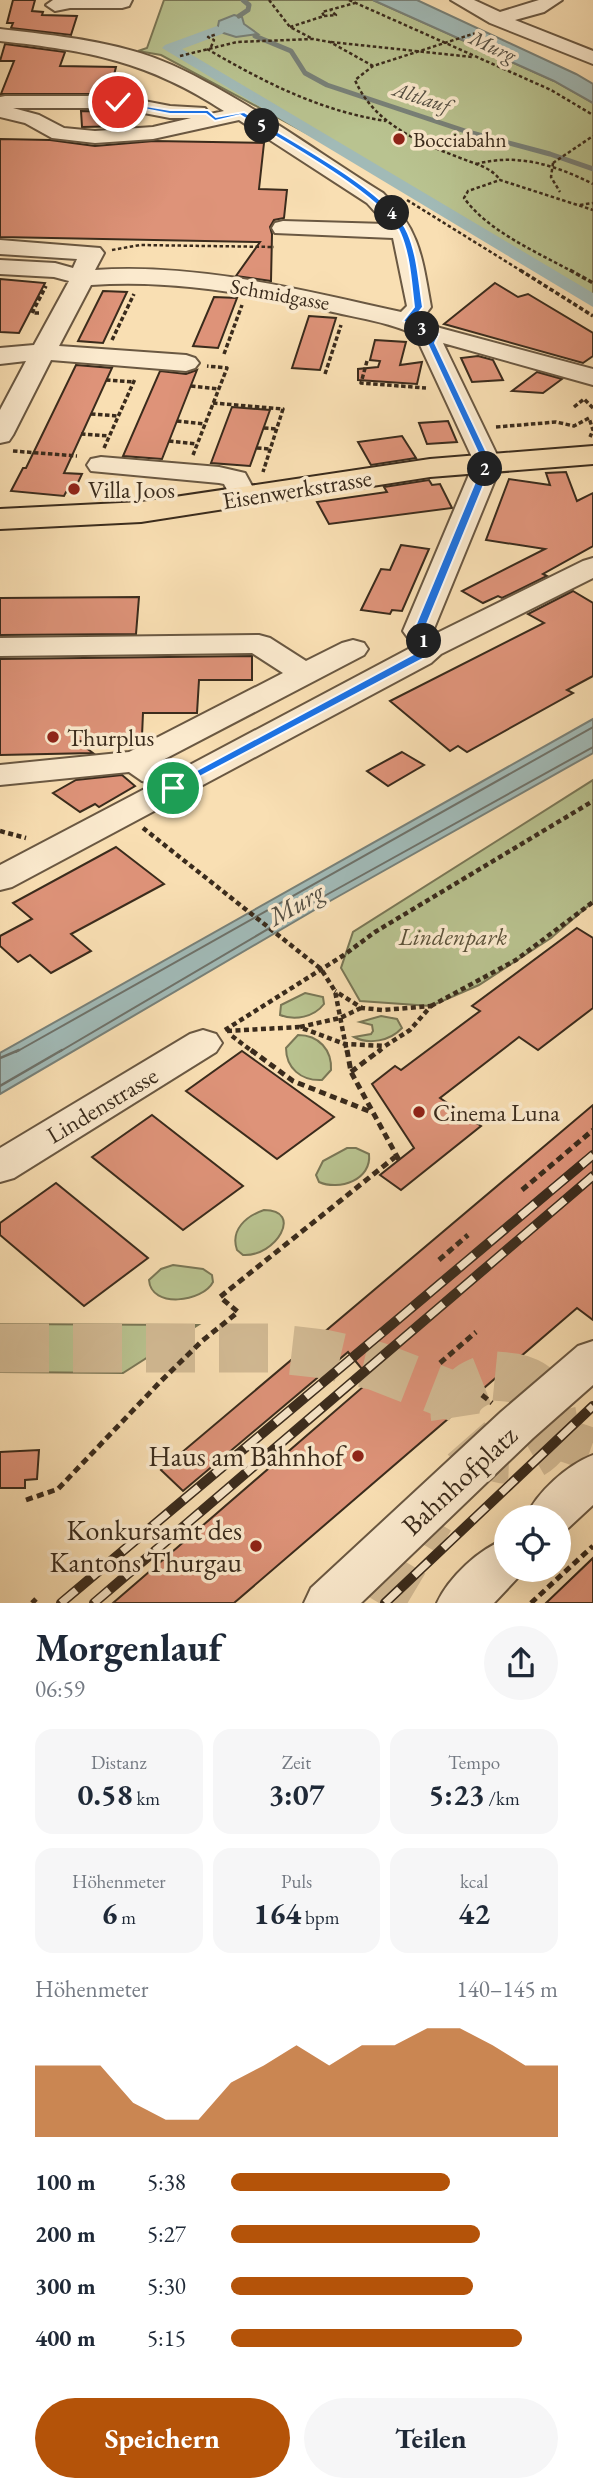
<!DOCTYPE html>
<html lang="de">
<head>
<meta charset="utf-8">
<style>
  :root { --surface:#fff; --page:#f6f6f7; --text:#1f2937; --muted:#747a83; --accent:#b45309 }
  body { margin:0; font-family:"EB Garamond",serif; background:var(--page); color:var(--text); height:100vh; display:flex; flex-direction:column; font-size:26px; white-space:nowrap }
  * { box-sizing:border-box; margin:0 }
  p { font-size:23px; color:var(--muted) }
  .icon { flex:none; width:38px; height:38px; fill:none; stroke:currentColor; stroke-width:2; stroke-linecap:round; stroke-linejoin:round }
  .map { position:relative; height:1603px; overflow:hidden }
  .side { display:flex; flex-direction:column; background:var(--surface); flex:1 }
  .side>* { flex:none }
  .controls { position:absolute; left:494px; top:1505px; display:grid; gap:14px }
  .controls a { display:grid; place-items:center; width:77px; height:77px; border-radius:50%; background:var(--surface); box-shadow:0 7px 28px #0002; font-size:35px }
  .pin { position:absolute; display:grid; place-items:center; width:60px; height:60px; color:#fff; margin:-30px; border:4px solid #fff; border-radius:50%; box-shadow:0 2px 7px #0007 }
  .km { position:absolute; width:35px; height:35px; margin:-18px; border-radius:50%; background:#222; color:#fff; font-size:19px; line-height:35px; text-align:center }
  .round { display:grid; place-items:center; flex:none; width:74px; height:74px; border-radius:37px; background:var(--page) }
  .overview { display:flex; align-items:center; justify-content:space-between; height:119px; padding:0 35px }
  h1 { font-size:38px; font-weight:700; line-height:52px }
  .figures { display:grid; grid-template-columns:repeat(3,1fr); gap:10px; height:119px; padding:7px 35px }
  .figures div { display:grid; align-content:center; border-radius:18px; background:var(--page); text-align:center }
  .figures b { font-size:30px; font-weight:700 }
  .figures small { font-size:19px; font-weight:400 }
  .figures p { font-size:19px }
  .chart { height:196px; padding:14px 35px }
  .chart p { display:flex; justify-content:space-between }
  .chart svg { width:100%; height:126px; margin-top:7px; fill:var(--accent); opacity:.7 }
  .cta { display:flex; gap:14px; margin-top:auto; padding:14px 35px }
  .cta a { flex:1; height:80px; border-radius:42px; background:var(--accent); color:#fff; font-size:28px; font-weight:700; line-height:80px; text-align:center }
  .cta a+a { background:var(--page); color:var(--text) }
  ul { padding:0 35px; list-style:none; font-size:23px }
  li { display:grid; grid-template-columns:112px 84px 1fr; align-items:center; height:52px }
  li i { height:18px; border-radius:9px; background:var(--accent) }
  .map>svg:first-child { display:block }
</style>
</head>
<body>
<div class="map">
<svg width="593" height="1603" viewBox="0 0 593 1603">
  <rect width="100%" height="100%" fill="#f9dfb3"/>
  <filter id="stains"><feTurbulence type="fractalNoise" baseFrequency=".00286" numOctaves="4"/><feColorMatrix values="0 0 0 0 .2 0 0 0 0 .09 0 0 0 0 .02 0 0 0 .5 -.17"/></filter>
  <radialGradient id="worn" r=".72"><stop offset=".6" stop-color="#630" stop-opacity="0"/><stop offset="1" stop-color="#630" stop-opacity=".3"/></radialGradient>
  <g fill="#b9c390" stroke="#7a7756" stroke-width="2">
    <polygon points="164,0 373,0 554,81 593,103 593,301 431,200 161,55 138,51 147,48"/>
    <polygon points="593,780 593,902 551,938 479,985 431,1006 360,1001 341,968 353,932"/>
    <path d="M 305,993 L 323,997 L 324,1004 C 314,1017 295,1021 280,1015 L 281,1005 Z"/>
    <path d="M 381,1016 L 397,1019 L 402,1028 C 390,1041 369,1045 354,1037 L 371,1034 L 373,1031 L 372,1025 L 360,1022 Z"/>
    <path d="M 298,1035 C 319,1035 332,1050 331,1070 L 322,1080 C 301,1081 286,1068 286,1048 Z"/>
    <path d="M 347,1148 L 356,1148 L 369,1154 C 372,1180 339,1191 319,1182 L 316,1175 L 323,1161 Z"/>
    <path d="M 264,1210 C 304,1210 276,1257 243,1255 L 237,1250 C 230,1230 246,1216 264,1210 Z"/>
    <path d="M 173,1265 L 203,1269 L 212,1275 L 213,1282 C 203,1302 151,1309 149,1280 L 161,1269 Z"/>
    <polygon points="0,1324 189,1325 198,1325 123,1373 0,1372"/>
  </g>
  <g fill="#a1bab7" stroke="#788179" stroke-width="2">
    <polygon points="373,0 417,0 576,74 593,84 593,103 554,81"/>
    <polygon points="234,15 242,17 244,24 258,34 236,37 217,31 219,21"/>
    <polygon points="593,719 593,753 323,905 0,1094 0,1053"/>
  </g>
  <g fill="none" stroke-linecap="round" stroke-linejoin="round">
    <g stroke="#6e726a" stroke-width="2">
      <polyline points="16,1052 593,727"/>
      <polyline points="59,1052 319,899 593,747"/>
    </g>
    <g stroke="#6e726a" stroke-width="2.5">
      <polyline points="0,1058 19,1050"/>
      <polyline points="0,1086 62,1050"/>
    </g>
    <g stroke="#788179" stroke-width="5">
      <polyline points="239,16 248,10 249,5 243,0"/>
      <polyline points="255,36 291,51 305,73 327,85 468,132 550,154 593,169"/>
    </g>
    <polygon fill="#a1bab7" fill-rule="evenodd" points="217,26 225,31 222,34 182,49 593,293 593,307 162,48 165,45"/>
  </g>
  <g fill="#de9379" stroke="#3a2b1c" stroke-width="2">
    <polygon points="13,0 35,0 32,11 43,12 42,15 77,16 71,35 11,28 13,23 7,23"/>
    <polygon points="5,44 65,52 60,66 116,67 112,83 122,83 123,94 1,94 14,61 0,61"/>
    <polygon points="81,111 125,112 126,126 82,127"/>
    <polygon points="0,139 50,140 95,146 154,141 264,143 259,189 287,190 284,218 274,220 270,227 272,234 271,281 236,276 260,242 0,237"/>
    <polygon points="0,279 45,283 19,333 0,332"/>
    <polygon points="495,283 518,297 528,294 593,333 593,356 583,363 444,324"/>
    <polygon points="103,291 127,292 103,343 78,341"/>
    <polygon points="214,297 237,298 218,348 193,346"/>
    <polygon points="309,316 336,318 320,370 292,368"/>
    <polygon points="375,340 406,342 400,365 422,362 417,384 358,380 358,369 378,367 380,361 370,360"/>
    <polygon points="478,356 493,360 503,380 472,382 461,358"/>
    <polygon points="76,365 112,368 64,473 82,474 73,493 66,492 64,496 11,491 23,468 26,468"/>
    <polygon points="197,370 162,459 123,456 160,371 186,374"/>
    <polygon points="537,372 562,379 543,393 512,391"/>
    <polygon points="232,407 270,410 250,466 211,463"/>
    <polygon points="448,421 457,442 427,444 419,423"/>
    <polygon points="402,436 416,458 371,465 358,442"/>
    <polygon points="566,472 577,501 593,493 593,546 543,574 547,576 502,598 498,596 483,603 462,591 545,549 486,540 509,479 550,485 546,473"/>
    <polygon points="429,480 432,485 440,484 452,508 329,524 317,502 387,492 384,487"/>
    <polygon points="401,545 429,549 402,611 392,610 390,614 361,610 381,569 390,570"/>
    <polygon points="573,591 593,603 593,676 567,690 573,693 467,752 458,746 450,751 390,701 544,623 528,614"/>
    <polygon points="139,597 136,634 0,635 0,598"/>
    <polygon points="252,656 252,680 199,680 197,713 143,713 142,736 116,736 116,741 77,741 93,753 0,755 0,659"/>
    <polygon points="402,752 424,765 388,786 367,771"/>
    <polygon points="122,775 135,786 99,807 95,804 80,812 53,793 76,780"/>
    <polygon points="116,847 164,884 71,934 91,951 51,973 30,955 18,962 0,946 0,936 32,919 13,903"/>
    <polygon points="577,928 593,938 593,1008 538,1050 519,1037 440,1098 481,1126 401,1190 380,1175 414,1148 372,1084 395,1066 401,1070 480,1011 472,1006"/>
    <polygon points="242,1051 334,1117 277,1159 186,1091"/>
    <polygon points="593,1105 593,1320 577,1308 234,1603 113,1603 371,1380 348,1352 183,1491 161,1470"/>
    <polygon points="152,1115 243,1186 183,1230 92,1157"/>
    <polygon points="56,1183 148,1258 84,1306 0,1235 0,1223"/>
    <polygon points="39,1450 37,1479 25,1480 25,1488 0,1488 0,1452"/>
    <polygon points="593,1558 593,1603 546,1603"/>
  </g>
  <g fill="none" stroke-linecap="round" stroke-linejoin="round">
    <polyline stroke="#d3bb95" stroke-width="43" stroke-dasharray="43 21" stroke-linecap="butt" points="550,1435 593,1450"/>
    <g stroke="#d3bb95" stroke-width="49" stroke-dasharray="49 24" stroke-linecap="butt">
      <polyline points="0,1348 271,1348 324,1354 376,1366 458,1398"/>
      <path d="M 495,1376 C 505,1377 517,1377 527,1382 C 548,1392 561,1420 546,1441 C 508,1493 420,1422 470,1387 C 477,1382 487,1379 495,1376 Z"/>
      <polyline points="379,1603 430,1518"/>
    </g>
    <defs>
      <g id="minor">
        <polygon points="53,0 132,0 129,6 122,8 70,8 55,11 46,5"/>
        <polygon points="451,0 474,0 500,12 539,0 562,0 544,12 515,20 593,51 593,64 490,23"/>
        <path d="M 0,29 C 58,36 118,41 172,65 C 246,99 314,150 383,193 C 420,230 422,257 431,307 L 422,319 L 440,328 L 593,369 L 593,385 L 443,343 L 497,455 L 499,470 L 433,631 L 435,634 L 583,561 L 593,558 L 593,578 L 441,654 L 431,663 L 12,887 L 0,890 L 0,865 L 154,784 L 142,781 L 129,772 L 0,785 L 0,765 L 129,752 L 283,673 L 252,653 L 0,656 L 0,638 L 259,635 L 270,638 L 306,661 L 342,643 L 353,640 L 364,643 L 368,649 L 364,655 L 159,762 L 170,774 L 169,776 L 414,646 L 403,631 L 471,470 L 471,455 L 419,343 L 421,337 C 393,323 363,319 333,312 C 254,294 172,279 91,285 L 59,346 L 186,355 L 195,358 L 199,363 L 195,368 L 186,371 L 51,360 L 13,435 L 9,441 L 0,443 L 0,410 L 26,361 L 0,364 L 0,348 L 34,345 L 69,281 L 54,277 L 0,274 L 0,260 L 55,263 L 73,268 L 77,259 L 0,254 L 0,240 L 100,248 L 104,253 L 95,270 C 198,263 302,290 401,312 L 407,306 L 393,238 L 275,233 L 272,228 L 275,223 L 283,221 L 386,224 L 367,203 L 239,120 L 153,139 L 95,143 L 52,138 L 25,123 L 0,117 L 0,97 L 5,96 L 118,96 L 170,106 L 205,108 L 208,112 L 206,115 L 224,111 C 147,61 90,51 0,41 ZM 13,108 L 118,108 L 170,118 L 191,118 L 153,127 L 95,131 L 64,128 L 39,115 Z"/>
        <polygon points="101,457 219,467 245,473 258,497 254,503 244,505 234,503 224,484 219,483 91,471 87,465 91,459"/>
        <polygon points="203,1030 216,1034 222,1043 216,1052 14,1178 0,1182 0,1148 190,1034"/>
        <polygon points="593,1341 593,1385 533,1438 361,1603 304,1603 311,1588 501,1412 578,1346"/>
        <path d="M 593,1455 L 593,1505 L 565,1531 L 558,1534 L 558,1517 L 526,1517 C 537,1492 567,1465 593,1455 Z"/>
        <path d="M 506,1539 L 506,1570 L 525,1570 L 494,1603 L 437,1603 C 449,1577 479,1549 506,1539 Z"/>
      </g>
      <polygon id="major" points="593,446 593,464 430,477 141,522 0,529 0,509 141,502 430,459"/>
    </defs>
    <use href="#minor" stroke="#6a5842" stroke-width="4"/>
    <use href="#major" stroke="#3a2b1c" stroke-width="4"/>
    <g stroke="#3a2b1c" stroke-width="2.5" stroke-dasharray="3.5 2.5" stroke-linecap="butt">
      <polyline points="269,0 290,27 313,39"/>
      <polyline points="349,0 551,90 593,115"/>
      <polyline points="324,16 336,15 331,11"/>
      <polyline points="290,27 324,16 322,12 355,3"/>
      <path d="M 482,31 L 373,66 L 355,80 C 373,122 417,142 458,157 C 474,164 490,166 500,180"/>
      <polyline points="331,42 472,57"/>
      <polyline points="211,47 214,40 208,37 217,34"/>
      <path d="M 207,49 C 264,82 320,111 386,121"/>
      <polyline points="180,56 237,42 313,39 330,42 373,66"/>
      <polyline points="553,163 593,136"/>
      <path d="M 476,164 C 518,153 555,165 593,184"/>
      <polyline points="407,200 523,272"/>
      <polyline points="580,205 593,203"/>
      <polyline points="112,250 140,245 274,247"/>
      <path d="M 573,272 C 537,252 489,232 464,198 L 468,191 L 500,180 L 593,210"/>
    </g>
    <g stroke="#3a2b1c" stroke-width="3.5" stroke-dasharray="4.5 2.5" stroke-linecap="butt">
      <polyline points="520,270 593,316"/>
      <polyline points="570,270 593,283"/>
      <polyline points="39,313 32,313 46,286"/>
      <polyline points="112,340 134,294"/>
      <polyline points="224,354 242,305"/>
      <polyline points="367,361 361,383 426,388"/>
      <polyline points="325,374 341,325"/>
      <polyline points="106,380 134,382"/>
      <polyline points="191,386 219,389"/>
      <polyline points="213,403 283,409 263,472"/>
      <polyline points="574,407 584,399 593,408"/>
      <polyline points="91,414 118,416"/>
      <polyline points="177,421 205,424"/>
      <polyline points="496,427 556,422 574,426 589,418 593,430 590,437"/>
      <polyline points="264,428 277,429"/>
      <polyline points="81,434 109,436"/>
      <polyline points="169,441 197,444"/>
      <polyline points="104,448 135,379"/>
      <polyline points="257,448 270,449"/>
      <polyline points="13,451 77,456"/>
      <polyline points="193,455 227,368 207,366"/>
    </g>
    <g stroke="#3a2b1c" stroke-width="4.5" stroke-dasharray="5 3.5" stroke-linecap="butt">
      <polyline points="143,828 321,969 335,991 347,1052"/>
      <polyline points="0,831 26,838"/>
      <polyline points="431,1006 516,960 593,902"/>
      <polyline points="300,1027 340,1018 361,1008"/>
      <polyline points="225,1030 344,955 375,932 593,801"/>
      <polyline points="227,1031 299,1027 345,1044 385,1046 410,1030 431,1006 383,1010 362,1008 335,991"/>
      <polyline points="232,1036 253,1052"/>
      <polyline points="378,1052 384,1047"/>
    </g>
    <g stroke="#3a2b1c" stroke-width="5" stroke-dasharray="7 4.5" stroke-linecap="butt">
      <polyline points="251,1050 293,1081 371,1112"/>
      <polyline points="347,1050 351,1072 399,1160"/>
      <polyline points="351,1072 380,1050"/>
      <polyline points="522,1190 593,1130"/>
      <polyline points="439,1260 468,1235"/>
      <polyline points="440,1363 476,1332"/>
      <polyline points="482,1395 492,1403"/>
      <polyline points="26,1500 58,1489 160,1382 202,1341 238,1312 220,1297 395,1157"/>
      <polyline points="32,1603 36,1599"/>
      <polyline points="531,1603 593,1546"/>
    </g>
    <use href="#minor" fill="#fbeace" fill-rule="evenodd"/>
    <use href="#major" fill="#f9dfb3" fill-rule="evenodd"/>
    <defs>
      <g id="rail">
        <polyline points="61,1603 593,1155"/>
        <polyline points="94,1603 593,1176"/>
        <polyline points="385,1603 593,1406"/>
      </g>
    </defs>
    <use href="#rail" stroke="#3a2b1c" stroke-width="10"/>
    <use href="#rail" stroke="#fbeace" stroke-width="7" stroke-dasharray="20" stroke-linecap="butt"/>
    <polyline stroke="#3a2b1c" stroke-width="2.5" stroke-dasharray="3.5 2.5" stroke-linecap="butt" points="553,163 551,177 560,192"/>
  </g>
  <path fill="#1a73e8" stroke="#fff" stroke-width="2" d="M 115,101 L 170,110 L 208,110 L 216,117 L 244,112 C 284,137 391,192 408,233 C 418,256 419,283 423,307 L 412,321 L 439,334 L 435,343 L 488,455 L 490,470 L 424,631 L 436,648 L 423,659 L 173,791 L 169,790 L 169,785 L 425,648 L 413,631 L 480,470 L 479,455 L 427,343 L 430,335 L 403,321 L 414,307 C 411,283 410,256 400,233 C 385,196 278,139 240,115 L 215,121 L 206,114 L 170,114 L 118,104 Z"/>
  <g fill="#8f2418" stroke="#fbeace" stroke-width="2.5">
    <circle cx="399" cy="139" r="7"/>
    <circle cx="74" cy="489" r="7"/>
    <circle cx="53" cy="737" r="7"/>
    <circle cx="419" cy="1112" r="7"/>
    <circle cx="358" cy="1456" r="7"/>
    <circle cx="256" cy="1546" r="7"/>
  </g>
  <g text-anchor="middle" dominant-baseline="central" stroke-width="7" stroke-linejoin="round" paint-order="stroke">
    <g font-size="21" font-style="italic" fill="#544f43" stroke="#fbeace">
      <text transform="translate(493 46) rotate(25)">Murg</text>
      <text transform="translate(422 97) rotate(18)">Altlauf</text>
    </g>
    <g font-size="21" fill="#3a2b1c" stroke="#fbeace" text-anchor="start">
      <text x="413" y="139">Bocciabahn</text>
    </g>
    <g font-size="21" fill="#3a2b1c" stroke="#fbeace">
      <text transform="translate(280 294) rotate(10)">Schmidgasse</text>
    </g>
    <g font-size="24" fill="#3a2b1c" stroke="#fbeace" text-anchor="start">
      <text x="88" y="489">Villa Joos</text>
      <text x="67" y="737">Thurplus</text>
      <text x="433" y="1112">Cinema Luna</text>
    </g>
    <g font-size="24" fill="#3a2b1c" stroke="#fbeace">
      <text transform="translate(297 489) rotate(-9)">Eisenwerkstrasse</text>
      <text transform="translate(102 1105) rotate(-31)">Lindenstrasse</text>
    </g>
    <g font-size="24" font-style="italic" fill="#5a5139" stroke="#fbeace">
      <text x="453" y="936">Lindenpark</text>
    </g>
    <g font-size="26" font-style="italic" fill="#544f43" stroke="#fbeace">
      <text transform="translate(296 904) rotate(-30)">Murg</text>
    </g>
    <g font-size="28" fill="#3a2b1c" stroke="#fbeace" text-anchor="end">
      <text x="344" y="1456">Haus am Bahnhof</text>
      <text x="242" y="1530">Konkursamt des<tspan x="242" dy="32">Kantons Thurgau</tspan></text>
    </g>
    <g font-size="28" fill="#3a2b1c" stroke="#fbeace">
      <text transform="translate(459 1480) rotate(-43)">Bahnhofplatz</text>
    </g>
  </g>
  <rect width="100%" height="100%" filter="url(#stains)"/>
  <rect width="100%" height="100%" fill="url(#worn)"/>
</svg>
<div class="controls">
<a><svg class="icon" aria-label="locate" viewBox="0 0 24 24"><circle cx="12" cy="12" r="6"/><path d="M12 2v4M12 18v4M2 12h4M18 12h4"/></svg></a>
</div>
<div class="pin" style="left:173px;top:788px;background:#1e9e55"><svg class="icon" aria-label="arrive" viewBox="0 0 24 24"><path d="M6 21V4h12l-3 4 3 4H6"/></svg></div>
<div class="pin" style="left:118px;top:102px;background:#d93025"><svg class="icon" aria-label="check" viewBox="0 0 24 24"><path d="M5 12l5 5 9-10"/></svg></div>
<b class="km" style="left:424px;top:641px">1</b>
<b class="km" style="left:485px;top:469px">2</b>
<b class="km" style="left:422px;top:329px">3</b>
<b class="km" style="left:392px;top:213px">4</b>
<b class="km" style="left:262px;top:126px">5</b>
</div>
<section class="side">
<div class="overview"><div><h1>Morgenlauf</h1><p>06:59</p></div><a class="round"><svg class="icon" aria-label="share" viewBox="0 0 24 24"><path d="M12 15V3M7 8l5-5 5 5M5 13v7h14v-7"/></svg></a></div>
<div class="figures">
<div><p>Distanz</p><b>0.58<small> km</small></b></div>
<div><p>Zeit</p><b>3:07</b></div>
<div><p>Tempo</p><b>5:23<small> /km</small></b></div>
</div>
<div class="figures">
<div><p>Höhenmeter</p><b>6<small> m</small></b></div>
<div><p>Puls</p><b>164<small> bpm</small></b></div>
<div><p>kcal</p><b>42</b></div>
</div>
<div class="chart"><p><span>Höhenmeter</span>140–145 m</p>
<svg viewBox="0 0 160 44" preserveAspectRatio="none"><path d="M0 44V19L10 19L20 19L30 32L40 38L50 38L60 25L70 19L80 12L90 19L100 12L110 12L120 6L130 6L140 12L150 19L160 19V44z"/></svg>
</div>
<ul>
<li><b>100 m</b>5:38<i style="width:67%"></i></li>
<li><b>200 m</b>5:27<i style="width:76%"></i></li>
<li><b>300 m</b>5:30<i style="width:74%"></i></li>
<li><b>400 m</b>5:15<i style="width:89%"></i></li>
</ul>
<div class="cta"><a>Speichern</a><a>Teilen</a></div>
</section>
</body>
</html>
